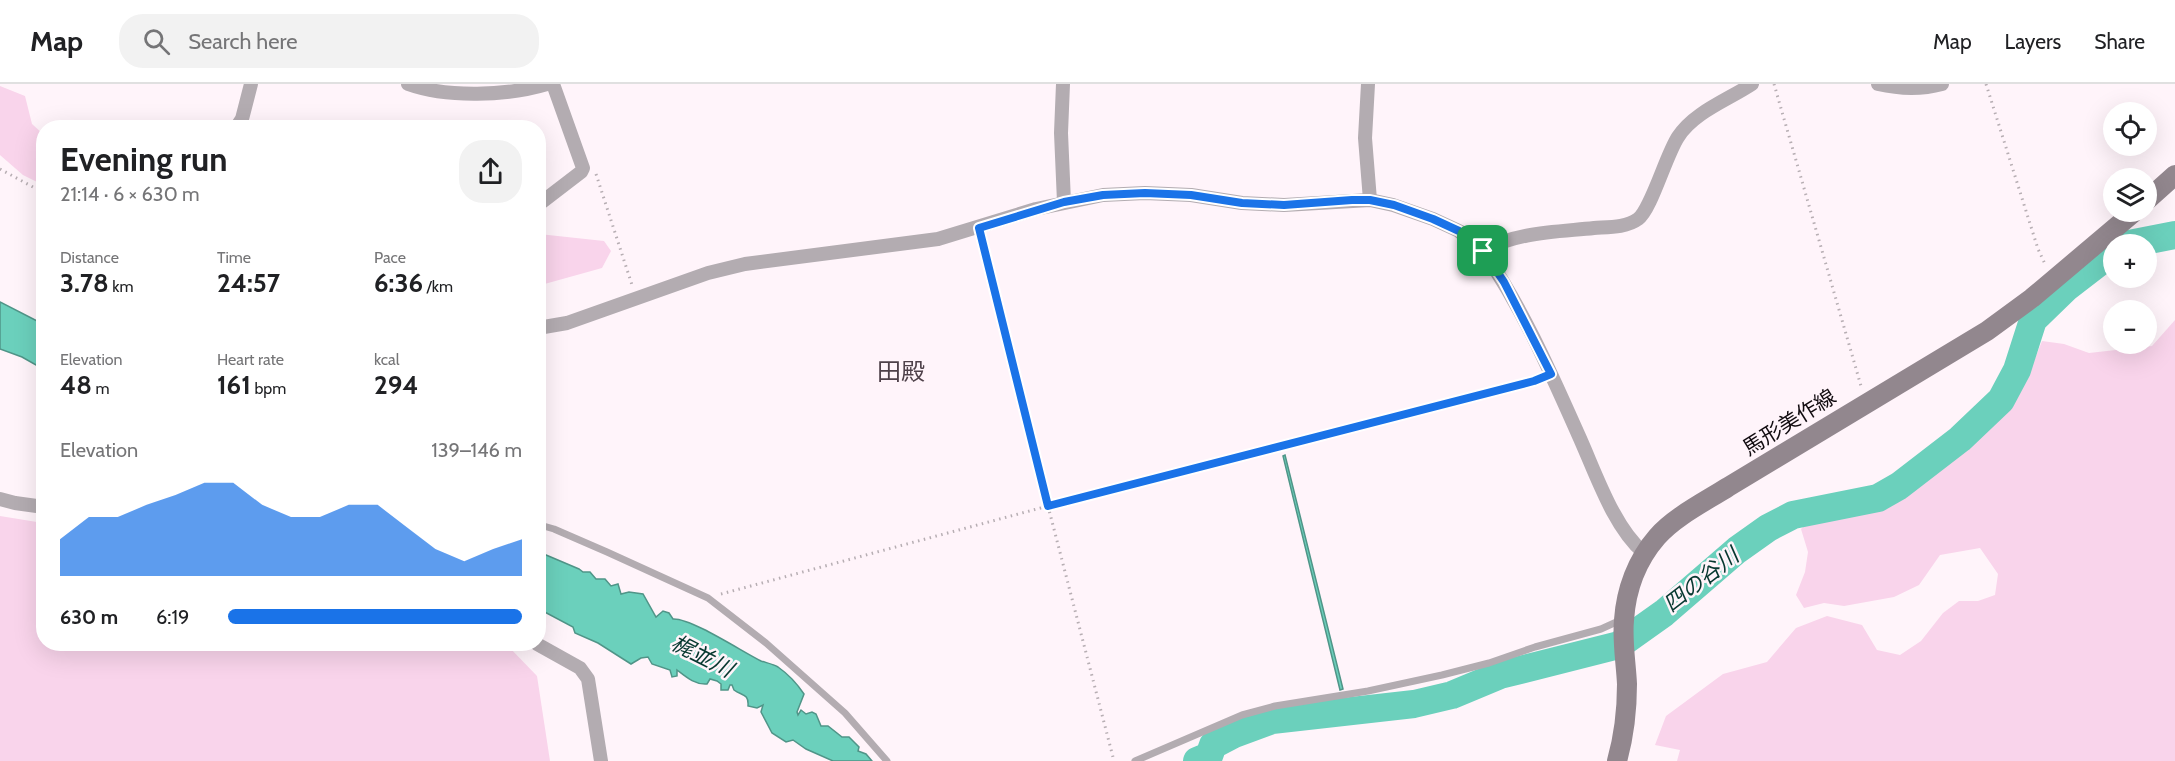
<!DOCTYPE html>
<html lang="en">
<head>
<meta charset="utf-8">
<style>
  :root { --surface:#fff; --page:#f2f2f2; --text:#202124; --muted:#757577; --line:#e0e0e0; --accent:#1a73e8 }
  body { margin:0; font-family:Cabin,"Noto Sans JP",sans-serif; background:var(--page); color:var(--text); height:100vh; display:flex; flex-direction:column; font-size:22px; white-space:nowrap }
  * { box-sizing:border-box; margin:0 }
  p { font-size:20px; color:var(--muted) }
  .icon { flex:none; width:33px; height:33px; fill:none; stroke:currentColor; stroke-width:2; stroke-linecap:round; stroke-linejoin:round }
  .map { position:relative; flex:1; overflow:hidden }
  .panel { position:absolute; left:36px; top:36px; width:510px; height:531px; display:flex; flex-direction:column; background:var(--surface); border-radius:24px; box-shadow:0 6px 24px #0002 }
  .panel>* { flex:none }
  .controls { position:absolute; left:2103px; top:18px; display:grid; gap:12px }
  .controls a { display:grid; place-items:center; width:54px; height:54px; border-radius:50%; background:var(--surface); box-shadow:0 6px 24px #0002; font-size:30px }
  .pin { position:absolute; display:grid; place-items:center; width:51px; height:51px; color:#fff; margin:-26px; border-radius:12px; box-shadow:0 3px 9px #0006 }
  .round { display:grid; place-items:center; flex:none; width:63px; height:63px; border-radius:24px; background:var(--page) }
  .head { display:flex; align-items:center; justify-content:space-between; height:102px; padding:0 24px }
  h1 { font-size:33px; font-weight:800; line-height:45px }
  .metrics { display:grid; grid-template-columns:repeat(3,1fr); gap:9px; height:102px; padding:6px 24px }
  .metrics div { display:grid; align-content:center }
  .metrics b { font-size:26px; font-weight:800 }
  .metrics small { font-size:16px; font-weight:400 }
  .metrics p { font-size:16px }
  .chart { height:168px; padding:12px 24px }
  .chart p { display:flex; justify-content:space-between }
  .chart svg { width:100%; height:108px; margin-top:6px; fill:var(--accent); opacity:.7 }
  ul { padding:0 24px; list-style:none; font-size:20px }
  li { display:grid; grid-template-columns:96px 72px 1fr; align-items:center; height:45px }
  li i { height:15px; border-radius:8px; background:var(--accent) }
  header { display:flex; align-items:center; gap:36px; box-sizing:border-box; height:84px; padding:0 30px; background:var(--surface); border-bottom:2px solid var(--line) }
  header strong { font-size:28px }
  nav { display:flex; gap:33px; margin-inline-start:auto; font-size:21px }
  .search { width:420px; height:54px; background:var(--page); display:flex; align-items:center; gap:15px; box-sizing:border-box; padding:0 21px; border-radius:24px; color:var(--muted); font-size:22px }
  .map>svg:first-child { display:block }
</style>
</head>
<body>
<header>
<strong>Map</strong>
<div class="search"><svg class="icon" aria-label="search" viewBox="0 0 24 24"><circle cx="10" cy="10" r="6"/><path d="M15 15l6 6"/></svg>Search here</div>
<nav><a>Map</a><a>Layers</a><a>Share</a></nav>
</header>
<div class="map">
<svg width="2175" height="677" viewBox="0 0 2175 677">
  <rect width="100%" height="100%" fill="#fff4fa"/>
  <g fill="#f9d4eb">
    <polygon points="0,2 25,12 32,40 43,50 43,101 23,91 0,71"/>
    <polygon points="539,150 604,157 611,167 602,184 541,201 539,206"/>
    <polygon points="2175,236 2175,677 1677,677 1680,666 1655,661 1666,632 1723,590 1767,578 1796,544 1827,532 1862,541 1877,566 1900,571 1921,557 1943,529 1959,517 1978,517 1995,511 1998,490 1980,464 1940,471 1919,501 1894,513 1844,522 1824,519 1804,524 1796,511 1805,488 1808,468 1801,445 1814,432 1860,425 1894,411 1956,365 1997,331 2028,292 2042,257 2064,260 2089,269 2152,262"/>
    <polygon points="0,432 43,439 44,560 506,560 537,592 550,677 0,677"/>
  </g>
  <g fill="#6bd0bc" stroke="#509588" stroke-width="1.5">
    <polygon points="0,218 43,240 43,285 22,273 0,265"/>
    <polygon points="1285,371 1343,605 1340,606 1283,372"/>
    <path d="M 539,468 L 579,485 L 583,488 L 590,488 L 596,495 L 605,495 L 611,502 L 618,500 L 621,510 L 629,508 L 643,510 L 656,533 L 663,527 L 669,529 L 673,535 C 691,534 741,567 761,577 C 767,579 773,580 778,583 C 788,590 798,601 804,610 L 797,628 L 798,631 L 801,626 L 806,630 L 812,628 L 816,630 L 821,642 L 828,642 L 842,653 L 849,653 L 859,663 L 858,667 L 866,670 L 872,677 L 833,677 L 806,665 L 793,656 L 786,658 L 772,649 L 761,628 L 763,621 L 757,624 L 748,622 C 749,609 742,612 734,606 L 732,601 L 730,601 L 728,606 L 721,606 L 721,600 L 717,597 L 710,595 L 707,600 C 695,601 686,593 677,586 L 677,592 L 672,593 L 670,586 L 652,580 L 648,573 L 641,574 L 631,580 L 598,559 L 575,549 L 573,543 L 539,525 Z"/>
  </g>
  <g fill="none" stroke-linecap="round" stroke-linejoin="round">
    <g stroke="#6bd0bc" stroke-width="28">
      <polyline points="2129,160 2175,151"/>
      <polyline points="1197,677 1209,672 1213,661 1234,650 1272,636 1414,620 1452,611 1500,591 1619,561 1664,529 1737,466 1768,444 1793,431 1878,414 1899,402 1960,355 2001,316 2017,286 2033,236 2066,204 2114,167"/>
    </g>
    <g stroke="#b7aeb3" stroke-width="3" stroke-dasharray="1.5 4.5" stroke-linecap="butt">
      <polyline points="1774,0 1861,302"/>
      <polyline points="1986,0 2038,165 2045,180"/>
      <polyline points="0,85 44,109"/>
      <polyline points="596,90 632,201"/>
      <polyline points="981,154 1048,422 1114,677"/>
      <polyline points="721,510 1048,422 1539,295"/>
    </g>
    <g stroke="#b3acb1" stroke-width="7">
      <polyline points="540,441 554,445 607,468 708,514 766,559 845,629 887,677"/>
      <polyline points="1135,677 1242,631 1275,622 1368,607 1442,591 1489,579 1535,563 1601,545 1623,535"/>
    </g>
    <g stroke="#b3acb1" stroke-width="14">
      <path d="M 408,0 C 447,14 507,12 547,0"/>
      <polyline points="1063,0 1061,49 1064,118"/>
      <polyline points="1368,0 1365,54 1370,116"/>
      <path d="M 1878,0 C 1900,5 1920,6 1942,0"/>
      <polyline points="236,44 242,35 251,0"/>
      <polyline points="538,121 581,88 583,84 553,0"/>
      <polyline points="538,244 567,239 708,189 745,180 938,155 1036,125 1103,111 1145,109 1191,111 1242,119 1284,121 1370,116 1393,121 1433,135 1459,147 1483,167"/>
      <polyline points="0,415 15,419 44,423"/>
      <path d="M 1644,469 C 1613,443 1595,387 1578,350 C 1550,287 1522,223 1483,167 C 1516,148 1556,148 1594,144 C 1607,143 1626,144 1638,135 C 1651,126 1666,71 1678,53 C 1694,28 1728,16 1752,0"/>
      <polyline points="537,560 580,584 588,595 601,677"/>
    </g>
    <g stroke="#92878e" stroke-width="20">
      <polyline points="2146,117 2175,91"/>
      <path d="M 1617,677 C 1624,652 1627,626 1627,600 C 1626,579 1622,557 1624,536 C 1626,506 1637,476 1657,453 C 1674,433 1706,417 1728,403 L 1987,247 L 2032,214 L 2134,128"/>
    </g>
  </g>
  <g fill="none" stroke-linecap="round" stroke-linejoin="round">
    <defs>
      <polygon id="route" points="1145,109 1191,111 1242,119 1284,121 1352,116 1370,116 1394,121 1433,135 1459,147 1483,167 1504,198 1551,290 1534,297 1048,422 979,144 1064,118 1103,111"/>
    </defs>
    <use href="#route" stroke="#fff" stroke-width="12"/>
    <use href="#route" stroke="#1a73e8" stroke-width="8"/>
  </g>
  <g text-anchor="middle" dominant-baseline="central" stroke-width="5" stroke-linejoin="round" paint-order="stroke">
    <g font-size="21" fill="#110b0f" stroke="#fff4fa">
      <text transform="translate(1789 338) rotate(-32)">馬形美作線</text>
    </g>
    <g font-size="22" font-style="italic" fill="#073830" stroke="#fff4fa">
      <text transform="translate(1701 496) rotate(-38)">四の谷川</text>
      <text transform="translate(702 572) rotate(27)">梶並川</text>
    </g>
    <g font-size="24" fill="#4f414a" stroke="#fff4fa">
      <text x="901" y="287">田殿</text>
    </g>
  </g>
</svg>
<div class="controls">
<a><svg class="icon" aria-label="locate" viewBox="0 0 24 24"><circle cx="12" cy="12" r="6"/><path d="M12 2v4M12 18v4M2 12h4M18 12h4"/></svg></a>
<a><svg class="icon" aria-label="layers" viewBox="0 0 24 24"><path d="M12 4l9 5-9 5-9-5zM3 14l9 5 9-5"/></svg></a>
<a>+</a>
<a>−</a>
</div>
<div class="pin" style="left:1483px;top:167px;background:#1e9e55"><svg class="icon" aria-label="arrive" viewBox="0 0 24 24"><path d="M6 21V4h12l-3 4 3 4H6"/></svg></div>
<section class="panel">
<div class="head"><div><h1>Evening run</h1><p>21:14 · 6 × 630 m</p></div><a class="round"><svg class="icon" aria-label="share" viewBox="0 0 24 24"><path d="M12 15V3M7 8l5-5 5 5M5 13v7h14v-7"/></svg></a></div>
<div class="metrics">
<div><p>Distance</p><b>3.78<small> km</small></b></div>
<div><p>Time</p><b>24:57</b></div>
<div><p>Pace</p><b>6:36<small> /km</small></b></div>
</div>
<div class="metrics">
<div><p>Elevation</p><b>48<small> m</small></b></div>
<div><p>Heart rate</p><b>161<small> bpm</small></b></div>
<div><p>kcal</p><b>294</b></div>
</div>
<div class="chart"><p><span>Elevation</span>139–146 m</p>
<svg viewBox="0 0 160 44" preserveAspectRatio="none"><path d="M0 44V29L10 20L20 20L30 15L40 11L50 6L60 6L70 15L80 20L90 20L100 15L110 15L120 24L130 33L140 38L150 33L160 29V44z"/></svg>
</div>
<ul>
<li><b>630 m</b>6:19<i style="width:100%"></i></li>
</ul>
</section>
</div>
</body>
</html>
